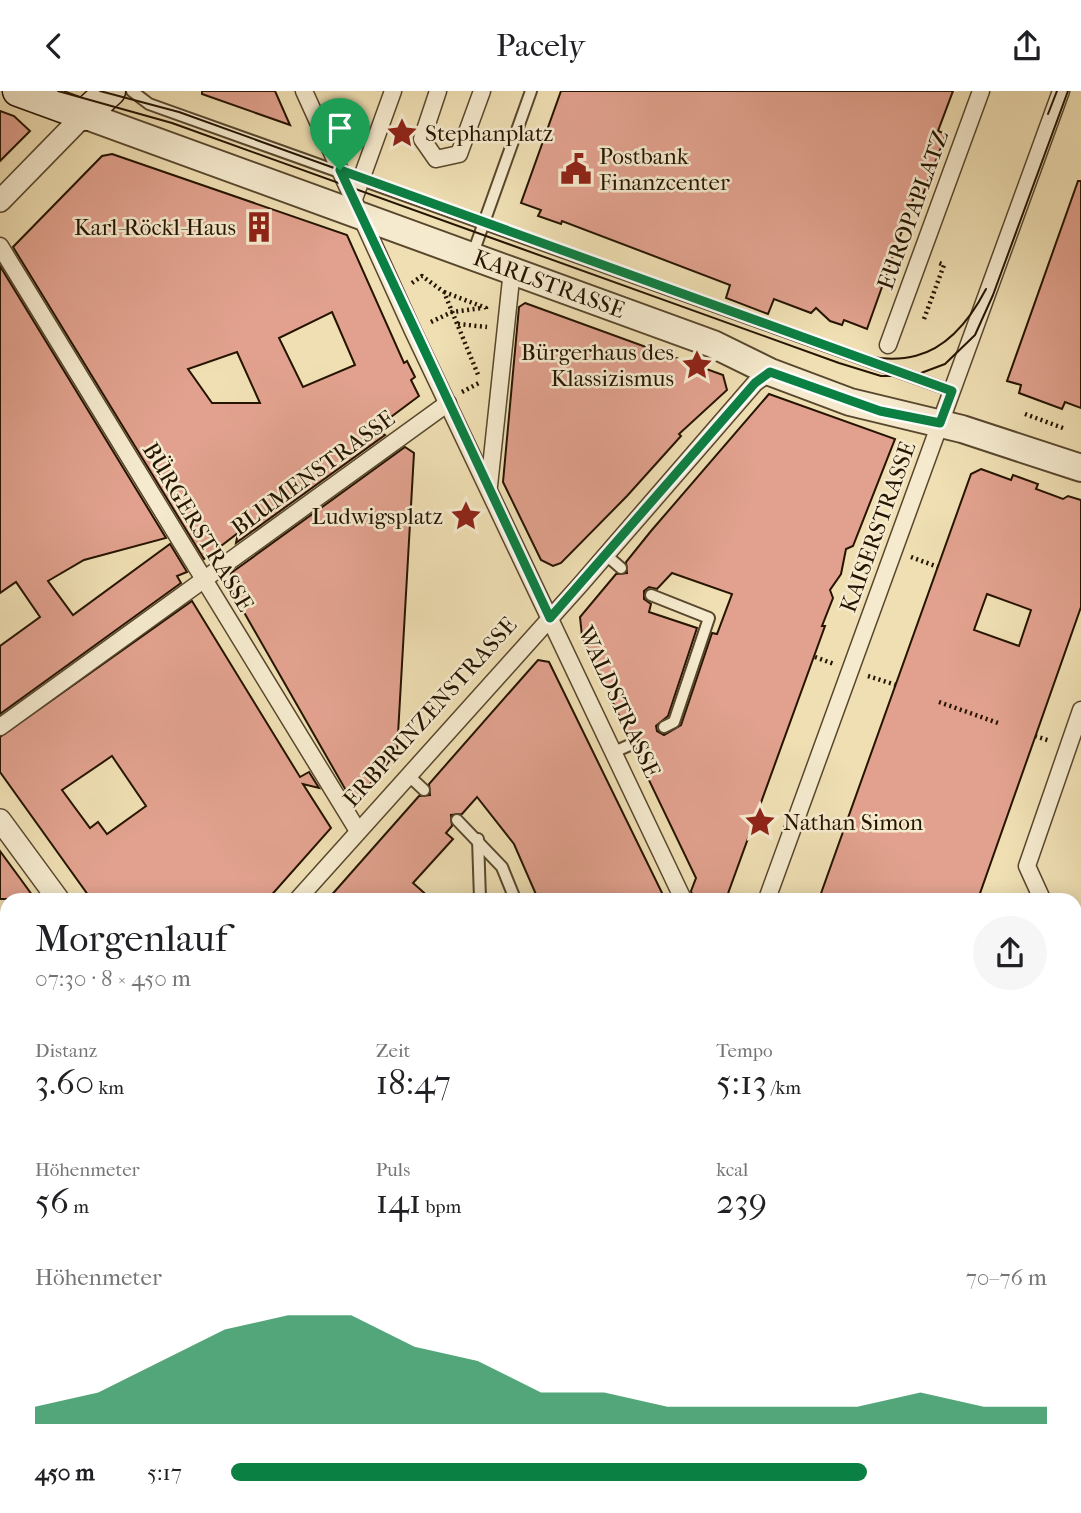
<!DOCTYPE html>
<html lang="de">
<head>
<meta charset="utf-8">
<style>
  :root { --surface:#fff; --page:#f6f6f6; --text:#202124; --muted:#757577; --accent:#0b8043 }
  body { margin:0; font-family:"IM FELL French Canon",serif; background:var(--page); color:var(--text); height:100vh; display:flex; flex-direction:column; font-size:26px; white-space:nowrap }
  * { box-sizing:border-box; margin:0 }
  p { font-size:23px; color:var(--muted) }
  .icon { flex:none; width:38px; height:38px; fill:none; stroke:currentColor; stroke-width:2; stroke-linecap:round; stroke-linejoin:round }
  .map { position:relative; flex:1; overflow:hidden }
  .sheet { position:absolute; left:0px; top:802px; width:1082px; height:621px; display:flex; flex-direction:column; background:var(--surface); border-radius:21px 21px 0 0; box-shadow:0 4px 18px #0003 }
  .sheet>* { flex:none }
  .pin { position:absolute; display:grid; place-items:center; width:60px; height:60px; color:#fff; margin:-72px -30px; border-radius:50% 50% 50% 0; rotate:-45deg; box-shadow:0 0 7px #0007 }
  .pin .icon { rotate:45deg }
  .round { display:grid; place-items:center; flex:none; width:74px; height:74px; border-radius:37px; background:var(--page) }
  .head { display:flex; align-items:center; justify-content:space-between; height:119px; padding:0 35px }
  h1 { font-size:38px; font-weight:600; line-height:52px }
  .metrics { display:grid; grid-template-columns:repeat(3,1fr); gap:10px; height:119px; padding:7px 35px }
  .metrics div { display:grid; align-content:center }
  .metrics b { font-size:35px; font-weight:600 }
  .metrics small { font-size:19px; font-weight:400 }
  .metrics p { font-size:19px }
  .chart { height:196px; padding:14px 35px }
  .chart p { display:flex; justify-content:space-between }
  .chart svg { width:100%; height:126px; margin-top:7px; fill:var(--accent); opacity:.7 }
  ul { padding:0 35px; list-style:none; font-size:23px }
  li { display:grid; grid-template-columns:112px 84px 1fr; align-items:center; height:52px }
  li i { height:18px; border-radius:9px; background:var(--accent) }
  header { display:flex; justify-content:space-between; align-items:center; height:91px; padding:0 35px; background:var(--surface); font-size:32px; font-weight:600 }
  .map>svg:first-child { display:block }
</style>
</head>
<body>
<header><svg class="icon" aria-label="back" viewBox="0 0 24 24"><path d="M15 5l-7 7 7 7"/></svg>Pacely<svg class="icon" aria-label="share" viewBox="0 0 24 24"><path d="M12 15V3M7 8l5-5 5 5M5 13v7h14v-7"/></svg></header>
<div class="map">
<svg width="1081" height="1422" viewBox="0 0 1081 1422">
  <rect width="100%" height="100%" fill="#efdfb3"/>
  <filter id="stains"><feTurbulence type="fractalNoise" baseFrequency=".00286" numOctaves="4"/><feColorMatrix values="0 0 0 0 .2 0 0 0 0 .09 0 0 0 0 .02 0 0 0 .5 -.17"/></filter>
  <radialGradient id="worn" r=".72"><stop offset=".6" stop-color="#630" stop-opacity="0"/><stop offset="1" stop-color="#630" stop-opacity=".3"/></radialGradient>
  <g fill="#e1a18e" stroke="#251400" stroke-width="2" fill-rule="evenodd">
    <polygon points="202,0 275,0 290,34 202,3"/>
    <polygon points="561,0 953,0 938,40 946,43 921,109 914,106 867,238 844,229 842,234 830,230 816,217 811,222 774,208 768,223 726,207 730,194 562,130 561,133 538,125 541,119 521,112"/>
    <polygon points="0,20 14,25 30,40 0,70"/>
    <path d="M 112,63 L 347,144 L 404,272 L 407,270 L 415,286 L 411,289 L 419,305 L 375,338 L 385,344 L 236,452 L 238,442 L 204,468 L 13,156 L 102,65 ZM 332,221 L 355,274 L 303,296 L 279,247 ZM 237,261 L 260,312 L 212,312 L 188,278 Z"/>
    <polygon points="1078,90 1081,90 1081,317 1065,311 1062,318 1019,302 1021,294 1007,290"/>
    <polygon points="0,175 166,447 84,469 48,490 73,524 170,453 187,481 177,485 181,492 0,623 0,555 40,526 16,491 0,502"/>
    <polygon points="525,212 723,284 727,299 679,343 681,345 627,405 561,472 553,475 541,469 503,391 519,216"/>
    <path d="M 769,303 L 895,348 L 853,455 L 846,458 L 841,483 L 830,499 L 833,507 L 822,535 L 825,535 L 726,808 L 693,808 L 691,800 L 696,787 L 635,660 L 639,649 L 629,646 L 582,545 L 580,526 L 616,483 L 627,482 L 626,471 L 651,440 ZM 672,482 L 732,503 L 717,543 L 712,542 L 681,634 L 664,644 L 657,640 L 656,635 L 668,625 L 697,537 L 649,521 L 651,513 L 644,508 L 644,500 L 649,496 L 657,498 Z"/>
    <polygon points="405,356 414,362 397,661 359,706 348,703 229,495 231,482"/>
    <path d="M 981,378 L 1011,389 L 1013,384 L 1038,393 L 1036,398 L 1063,408 L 1068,405 L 1081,409 L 1081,516 L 978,808 L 819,808 L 971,383 ZM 987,503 L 1031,519 L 1019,555 L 974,539 Z"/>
    <path d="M 192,510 L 300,686 L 309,681 L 319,697 L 303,693 L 331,737 L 268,808 L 91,808 L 0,681 L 0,646 ZM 112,665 L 146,715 L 107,743 L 98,731 L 90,737 L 62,699 Z"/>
    <polygon points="538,569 549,571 665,808 538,808 514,753 477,706 462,723 451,724 452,735 446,742 453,748 413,792 431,808 328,808 419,705 430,704 429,693"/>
    <polygon points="0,760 22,790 35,808 0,808"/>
  </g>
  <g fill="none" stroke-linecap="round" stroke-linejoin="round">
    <polyline stroke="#c7b68f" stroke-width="16" stroke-dasharray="16 8" stroke-linecap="butt" points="1074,879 1081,893"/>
    <defs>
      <g id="service">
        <polyline points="132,0 149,13 952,300"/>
        <polyline points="472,165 531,0"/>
        <polyline points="606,464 621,477"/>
        <polyline points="651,504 709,527 674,631 664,636"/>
        <polyline points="614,661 632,653"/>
        <polyline points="408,684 424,699"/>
        <polyline points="457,729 502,776 515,808"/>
        <polyline points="478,748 480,808"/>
        <polyline points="331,1422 337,1416"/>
      </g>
      <g id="pedestrian">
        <polyline points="304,0 413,240 683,808"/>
        <polyline points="438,0 422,48 436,68 459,63 482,0"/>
        <polyline points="354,108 393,0"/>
        <polyline points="0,155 358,740"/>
        <polyline points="888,254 981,0"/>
        <polyline points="489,395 512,179"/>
        <polyline points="0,636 448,312"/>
        <polyline points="298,808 580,494 755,292 770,281"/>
        <polyline points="767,808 1061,0"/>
        <polyline points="1042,808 1027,775 1081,619"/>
        <polyline points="501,1416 505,1422"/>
        <polyline points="544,1422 546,1416"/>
      </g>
      <g id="minor">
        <polyline points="0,110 84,24"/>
        <polyline points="0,729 58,808"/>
        <polyline points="0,1148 7,1140"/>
        <polyline points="1074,1206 1081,1203"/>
        <polyline points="968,1416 971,1422"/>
        <polyline points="731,1422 734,1416"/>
      </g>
      <polyline id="tertiary" points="84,24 713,253 770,281 850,311 962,338 1081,377"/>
      <polyline id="secondary" points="18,0 84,24 110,0"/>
    </defs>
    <use href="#service" stroke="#58472d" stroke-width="14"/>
    <use href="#pedestrian" stroke="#58472d" stroke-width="19"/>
    <use href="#minor" stroke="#58472d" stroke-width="24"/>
    <use href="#tertiary" stroke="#58472d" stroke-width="30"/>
    <use href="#secondary" stroke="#251400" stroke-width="33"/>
    <g stroke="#251400" stroke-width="4.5" stroke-dasharray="2 3.5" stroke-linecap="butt">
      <polyline points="412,192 422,185 444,201 479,286"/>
      <polyline points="444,201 486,217 486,221"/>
      <polyline points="924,228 944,174 939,172"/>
      <polyline points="431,231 452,221 482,217"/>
      <polyline points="458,233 487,236"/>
      <polyline points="462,301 479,292"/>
      <polyline points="1025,323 1063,337"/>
      <polyline points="911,466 938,476"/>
      <polyline points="815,566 834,573"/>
      <polyline points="868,585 896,594"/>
      <polyline points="939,611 998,632"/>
      <polyline points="1035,645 1050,650"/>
      <polyline points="1074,825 1081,840 1074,843"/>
      <polyline points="0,1353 7,1359"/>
      <polyline points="803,1416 806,1422"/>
      <polyline points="874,1422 883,1416"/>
    </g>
    <use href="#service" stroke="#f5eace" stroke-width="10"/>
    <use href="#pedestrian" stroke="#f5eace" stroke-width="16"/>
    <use href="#minor" stroke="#f5eace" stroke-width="21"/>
    <use href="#tertiary" stroke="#f5eace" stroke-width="26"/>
    <use href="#secondary" stroke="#f5eace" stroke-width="30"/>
    <g stroke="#251400" stroke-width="2">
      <polyline points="58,0 172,32 839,272 881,285 913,285 945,273 975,244 993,204 1068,0"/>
      <path d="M 100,0 L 179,21 L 819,252 C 896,279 945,277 986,198"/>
      <polyline points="1048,23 1057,0"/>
    </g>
  </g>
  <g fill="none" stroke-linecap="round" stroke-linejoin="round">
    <defs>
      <polygon id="route" points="340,79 952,300 940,332 880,320 770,281 755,292 550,527"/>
    </defs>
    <use href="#route" stroke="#fff" stroke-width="14"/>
    <use href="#route" stroke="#0b8043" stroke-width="9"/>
  </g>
  <defs>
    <symbol id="sight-bare" viewBox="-9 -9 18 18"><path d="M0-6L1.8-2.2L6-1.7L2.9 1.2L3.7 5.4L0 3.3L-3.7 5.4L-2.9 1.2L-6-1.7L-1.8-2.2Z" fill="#8f2418" stroke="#f5eace" stroke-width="2.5" paint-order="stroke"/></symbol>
    <symbol id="civic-bare" viewBox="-9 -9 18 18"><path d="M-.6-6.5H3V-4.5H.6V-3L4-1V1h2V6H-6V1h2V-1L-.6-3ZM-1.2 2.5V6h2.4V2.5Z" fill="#8f2418" stroke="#f5eace" stroke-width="2.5" paint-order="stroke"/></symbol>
    <symbol id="building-bare" viewBox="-9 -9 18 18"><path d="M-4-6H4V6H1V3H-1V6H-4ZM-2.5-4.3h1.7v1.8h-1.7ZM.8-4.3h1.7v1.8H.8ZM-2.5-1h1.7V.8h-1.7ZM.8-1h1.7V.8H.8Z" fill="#8f2418" stroke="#f5eace" stroke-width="2.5" paint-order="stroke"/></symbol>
  </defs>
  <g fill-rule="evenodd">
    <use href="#sight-bare" x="380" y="20" width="44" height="44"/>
    <use href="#civic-bare" x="554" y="56" width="44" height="44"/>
    <use href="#building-bare" x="237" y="114" width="44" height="44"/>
    <use href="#sight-bare" x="675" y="252" width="44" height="44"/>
    <use href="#sight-bare" x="444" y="403" width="44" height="44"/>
    <use href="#sight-bare" x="738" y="709" width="44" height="44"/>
  </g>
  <g text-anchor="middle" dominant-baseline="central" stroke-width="5" stroke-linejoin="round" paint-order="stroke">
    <g font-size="23" fill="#251400" stroke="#f5eace" text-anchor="start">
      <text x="425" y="42">Stephanplatz</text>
      <text x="599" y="65">Postbank<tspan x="599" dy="26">Finanzcenter</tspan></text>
      <text x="236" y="136" text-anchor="end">Karl-Röckl-Haus</text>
      <text x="674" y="261" text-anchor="end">Bürgerhaus des<tspan x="674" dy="26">Klassizismus</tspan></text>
      <text x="443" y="425" text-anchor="end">Ludwigsplatz</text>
      <text x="783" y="731">Nathan Simon</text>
    </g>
    <g font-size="23" fill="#251400" stroke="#f5eace">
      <text transform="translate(913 119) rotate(-70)">EUROPAPLATZ</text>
      <text transform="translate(549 193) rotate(20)">KARLSTRASSE</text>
      <text transform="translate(313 382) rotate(-36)">BLUMENSTRASSE</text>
      <text transform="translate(198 436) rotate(59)">BÜRGERSTRASSE</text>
      <text transform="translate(878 436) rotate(-70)">KAISERSTRASSE</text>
      <text transform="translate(619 611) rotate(65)">WALDSTRASSE</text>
      <text transform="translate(430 621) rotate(-48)">ERBPRINZENSTRASSE</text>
    </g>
  </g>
  <rect width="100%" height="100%" filter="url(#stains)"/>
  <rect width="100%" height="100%" fill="url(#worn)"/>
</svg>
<div class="pin" style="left:340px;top:79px;background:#1e9e55"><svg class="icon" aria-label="arrive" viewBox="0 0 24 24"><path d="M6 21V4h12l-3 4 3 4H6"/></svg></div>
<section class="sheet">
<div class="head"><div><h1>Morgenlauf</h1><p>07:30 · 8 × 450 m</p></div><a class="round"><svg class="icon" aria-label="share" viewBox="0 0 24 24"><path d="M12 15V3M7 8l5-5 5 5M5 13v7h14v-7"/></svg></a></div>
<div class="metrics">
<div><p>Distanz</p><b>3.60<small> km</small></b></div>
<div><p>Zeit</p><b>18:47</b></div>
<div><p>Tempo</p><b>5:13<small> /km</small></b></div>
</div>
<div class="metrics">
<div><p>Höhenmeter</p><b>56<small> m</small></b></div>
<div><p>Puls</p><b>141<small> bpm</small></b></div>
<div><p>kcal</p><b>239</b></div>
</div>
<div class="chart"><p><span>Höhenmeter</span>70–76 m</p>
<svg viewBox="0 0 160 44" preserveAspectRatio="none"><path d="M0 44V38L10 33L20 22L30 11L40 6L50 6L60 17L70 22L80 33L90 33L100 38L110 38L120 38L130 38L140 33L150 38L160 38V44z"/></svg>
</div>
<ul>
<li><b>450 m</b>5:17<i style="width:78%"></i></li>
</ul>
</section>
</div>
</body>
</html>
